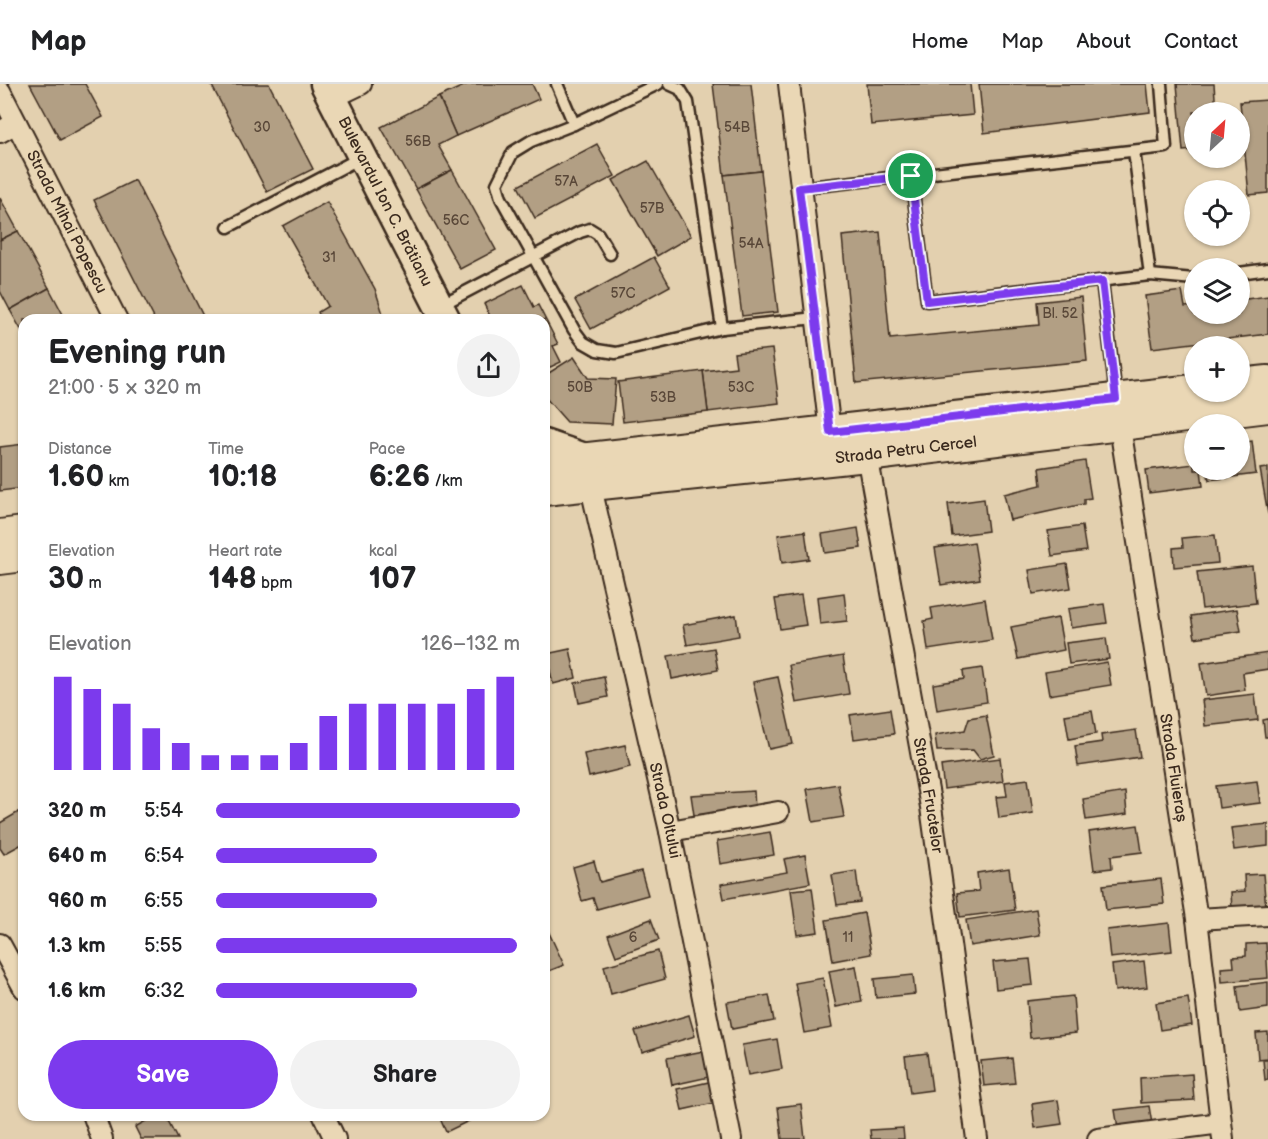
<!DOCTYPE html>
<html lang="en">
<head>
<meta charset="utf-8">
<style>
  :root { --surface:#fff; --page:#f2f2f2; --text:#202124; --muted:#757577; --line:#e0e0e0; --accent:#7c3aed }
  body { margin:0; font-family:"Balsamiq Sans",sans-serif; background:var(--page); color:var(--text); height:100vh; display:flex; flex-direction:column; font-size:22px; white-space:nowrap }
  * { box-sizing:border-box; margin:0 }
  p { font-size:20px; color:var(--muted) }
  .icon { flex:none; width:33px; height:33px; fill:none; stroke:currentColor; stroke-width:2; stroke-linecap:round; stroke-linejoin:round }
  .map { position:relative; flex:1; overflow:hidden }
  .side { position:absolute; left:18px; top:230px; width:532px; height:807px; display:flex; flex-direction:column; background:var(--surface); border-radius:18px; box-shadow:0 2px 4px #0004 }
  .side>* { flex:none }
  .needle { width:39px; rotate:26deg }
  .fabs { position:absolute; left:1184px; top:18px; display:grid; gap:12px }
  .fabs a { display:grid; place-items:center; width:66px; height:66px; border-radius:50%; background:var(--surface); box-shadow:0 2px 4px #0004; font-size:30px }
  .pin { position:absolute; display:grid; place-items:center; width:51px; height:51px; color:#fff; margin:-26px; border:3px solid #fff; border-radius:50%; box-shadow:0 2px 6px #0007 }
  .round { display:grid; place-items:center; flex:none; width:63px; height:63px; border-radius:32px; background:var(--page) }
  .head { display:flex; align-items:center; justify-content:space-between; height:102px; padding:0 30px }
  h1 { font-size:33px; font-weight:700; line-height:45px }
  .figures { display:grid; grid-template-columns:repeat(3,1fr); gap:9px; height:102px; padding:6px 30px }
  .figures div { display:grid; align-content:center }
  .figures b { font-size:30px; font-weight:700 }
  .figures small { font-size:16px; font-weight:400 }
  .figures p { font-size:16px }
  .chart { height:168px; padding:12px 30px }
  .chart p { display:flex; justify-content:space-between }
  .chart svg { width:100%; height:108px; margin-top:6px; stroke:var(--accent); stroke-width:6 }
  .action { display:flex; gap:12px; margin-top:auto; padding:12px 30px }
  .action a { flex:1; height:69px; border-radius:36px; background:var(--accent); color:#fff; font-size:24px; font-weight:700; line-height:69px; text-align:center }
  .action a+a { background:var(--page); color:var(--text) }
  ul { padding:0 30px; list-style:none; font-size:20px }
  li { display:grid; grid-template-columns:96px 72px 1fr; align-items:center; height:45px }
  li i { height:15px; border-radius:8px; background:var(--accent) }
  header { display:flex; align-items:center; gap:36px; box-sizing:border-box; height:84px; padding:0 30px; background:var(--surface); border-bottom:2px solid var(--line) }
  header strong { font-size:28px }
  nav { display:flex; gap:33px; margin-inline-start:auto; font-size:21px }
  .map>svg:first-child { display:block }
</style>
</head>
<body>
<header>
<strong>Map</strong>
<nav><a>Home</a><a>Map</a><a>About</a><a>Contact</a></nav>
</header>
<div class="map">
<svg width="1268" height="1055" viewBox="0 0 1268 1055">
  <rect width="100%" height="100%" fill="#e3d0af"/>
  <filter id="ink" filterUnits="userSpaceOnUse"><feTurbulence type="fractalNoise" baseFrequency=".0167" numOctaves="2"/><feDisplacementMap in="SourceGraphic" scale="12" xChannelSelector="R" yChannelSelector="G"/><feConvolveMatrix kernelMatrix="1 2 1 2 8 2 1 2 1" color-interpolation-filters="sRGB"/></filter>
  <g filter="url(#ink)">
    <g fill="#b29f84" stroke="#3b2a1e" stroke-width="1.5">
      <polygon points="30,0 85,0 103,33 60,56"/>
      <polygon points="211,0 269,0 313,85 267,108"/>
      <polygon points="468,0 532,0 539,15 456,52 439,13"/>
      <polygon points="713,0 751,0 761,87 724,91"/>
      <polygon points="867,0 970,0 973,31 871,41"/>
      <polygon points="979,0 1147,0 1150,28 984,49"/>
      <polygon points="1177,0 1214,0 1216,28 1194,28 1194,66 1183,67"/>
      <polygon points="439,13 456,52 438,61 452,86 416,105 381,43"/>
      <polygon points="1268,16 1268,109 1249,111 1240,18"/>
      <polygon points="597,60 615,92 535,134 518,102"/>
      <polygon points="648,77 691,152 657,172 613,96"/>
      <polygon points="452,86 496,166 460,185 416,105"/>
      <polygon points="761,87 778,228 742,232 724,91"/>
      <polygon points="135,96 205,236 155,236 94,116"/>
      <polygon points="0,114 18,147 0,156"/>
      <polygon points="327,118 375,205 385,236 321,236 318,228 328,222 283,142"/>
      <polygon points="18,147 49,204 10,226 0,207 0,156"/>
      <polygon points="880,148 890,255 1039,241 1037,218 1081,213 1087,277 856,299 842,152"/>
      <polygon points="654,173 670,202 591,245 575,216"/>
      <polygon points="523,201 534,223 538,221 558,260 553,262 561,278 544,286 544,236 492,236 484,220"/>
      <polygon points="49,204 66,236 24,236 24,251 10,226"/>
      <polygon points="1182,207 1185,223 1194,222 1194,230 1239,230 1239,216 1268,212 1268,250 1152,264 1145,212"/>
      <polygon points="772,265 779,319 708,328 703,287 736,283 734,269"/>
      <polygon points="574,273 588,294 616,295 612,340 567,338 544,312 544,292"/>
      <polygon points="703,287 708,328 623,338 618,298"/>
      <polygon points="1252,357 1256,390 1209,396 1207,386 1239,386 1239,359"/>
      <polygon points="24,360 24,404 0,407 0,363"/>
      <polygon points="1085,377 1091,414 1084,415 1084,420 1010,436 1004,410 1041,401 1039,384"/>
      <polygon points="1194,380 1194,386 1201,386 1203,402 1149,409 1146,386"/>
      <polygon points="1268,384 1268,430 1260,385"/>
      <polygon points="984,415 988,447 952,452 948,420"/>
      <polygon points="1082,442 1086,467 1052,472 1048,447"/>
      <polygon points="858,444 861,464 825,469 822,450"/>
      <polygon points="805,447 809,475 782,479 778,451"/>
      <polygon points="1215,451 1218,479 1174,483 1173,464 1183,463 1182,454"/>
      <polygon points="974,458 980,495 941,501 935,464"/>
      <polygon points="1067,480 1071,504 1033,510 1029,486"/>
      <polygon points="1252,482 1256,519 1202,525 1197,488"/>
      <polygon points="844,509 847,537 820,540 817,513"/>
      <polygon points="801,511 806,541 780,545 775,515"/>
      <polygon points="985,515 992,556 928,566 924,537 933,535 931,524"/>
      <polygon points="1104,520 1107,539 1071,544 1068,525"/>
      <polygon points="1237,525 1241,547 1195,554 1191,532"/>
      <polygon points="736,531 739,552 687,561 683,541"/>
      <polygon points="1058,534 1064,566 1018,575 1011,543"/>
      <polygon points="1106,554 1109,575 1069,580 1066,559"/>
      <polygon points="714,564 718,586 672,595 668,572"/>
      <polygon points="570,565 576,594 553,600 546,570"/>
      <polygon points="1268,569 1268,585 1243,589 1245,606 1206,612 1201,579"/>
      <polygon points="843,572 849,610 796,619 789,581"/>
      <polygon points="1107,578 1111,601 1049,611 1045,588"/>
      <polygon points="982,584 987,618 937,626 933,600 964,595 963,587"/>
      <polygon points="604,593 608,613 579,619 575,599"/>
      <polygon points="778,593 793,660 769,665 753,598"/>
      <polygon points="1255,610 1258,636 1205,642 1202,616"/>
      <polygon points="890,625 894,650 854,655 850,631"/>
      <polygon points="1092,627 1096,650 1069,655 1065,631"/>
      <polygon points="986,631 994,671 980,675 973,666 937,667 935,651 965,646 969,634"/>
      <polygon points="1268,635 1268,653 1265,653 1263,636"/>
      <polygon points="1136,646 1140,673 1078,682 1075,662 1102,658 1101,651"/>
      <polygon points="625,661 630,683 589,693 584,670"/>
      <polygon points="1000,674 1003,697 944,705 941,682"/>
      <polygon points="1028,695 1033,729 999,734 996,713 1007,712 1005,698"/>
      <polygon points="1257,697 1260,719 1219,724 1216,702"/>
      <polygon points="838,700 844,733 813,738 807,705"/>
      <polygon points="754,707 755,726 694,731 691,711"/>
      <polygon points="1125,708 1127,730 1086,736 1083,715"/>
      <polygon points="22,726 24,759 4,770 0,764 0,739"/>
      <polygon points="1268,740 1268,762 1234,766 1231,744"/>
      <polygon points="1138,741 1142,768 1111,772 1112,784 1094,786 1089,748"/>
      <polygon points="770,748 774,771 720,780 717,757"/>
      <polygon points="805,771 810,799 724,815 721,800 787,788 784,775"/>
      <polygon points="594,777 600,798 641,787 648,811 597,825 593,814 582,817 573,783"/>
      <polygon points="1009,784 1015,826 960,833 957,809 979,807 977,789"/>
      <polygon points="856,787 860,818 837,821 832,791"/>
      <polygon points="1263,790 1266,825 1232,827 1231,808 1245,807 1244,791"/>
      <polygon points="1161,795 1164,820 1106,826 1103,801"/>
      <polygon points="812,804 818,848 797,851 791,806"/>
      <polygon points="1036,825 1040,851 970,862 966,836"/>
      <polygon points="864,829 871,870 833,877 826,836"/>
      <polygon points="651,835 659,856 616,872 608,851"/>
      <polygon points="544,838 564,881 544,889"/>
      <polygon points="1169,839 1172,867 1110,874 1107,846"/>
      <polygon points="1266,859 1268,894 1222,898 1221,884 1234,883 1233,873 1246,872 1246,860"/>
      <polygon points="658,867 665,895 611,910 604,882"/>
      <polygon points="1030,875 1033,901 996,905 993,878"/>
      <polygon points="1144,877 1147,903 1115,907 1112,881"/>
      <polygon points="856,882 862,918 836,923 829,887"/>
      <polygon points="913,891 915,910 876,914 874,895"/>
      <polygon points="823,894 832,944 804,949 795,899"/>
      <polygon points="1268,898 1268,924 1240,928 1237,902"/>
      <polygon points="769,911 774,937 732,945 727,918"/>
      <polygon points="1073,912 1076,949 1030,954 1027,917"/>
      <polygon points="1188,914 1192,941 1160,946 1156,919"/>
      <polygon points="689,931 695,952 642,968 635,947"/>
      <polygon points="1268,948 1268,974 1258,975 1256,949"/>
      <polygon points="777,955 782,985 748,991 742,961"/>
      <polygon points="704,967 709,993 672,1001 667,974"/>
      <polygon points="927,969 932,1006 910,1009 905,972"/>
      <polygon points="1012,974 1015,999 984,1002 981,977"/>
      <polygon points="1263,976 1268,976 1268,995 1265,996"/>
      <polygon points="1192,990 1194,1016 1141,1019 1140,994"/>
      <polygon points="709,998 714,1019 682,1026 677,1005"/>
      <polygon points="1058,1016 1062,1040 1035,1044 1032,1020"/>
      <polygon points="801,1020 805,1055 782,1055 778,1023"/>
      <polygon points="1149,1022 1152,1040 1118,1044 1115,1026"/>
      <polygon points="158,1030 165,1030 178,1055 141,1055 135,1043"/>
      <polygon points="438,1030 481,1030 481,1031 446,1048"/>
      <polygon points="903,1044 904,1055 871,1055 870,1046"/>
    </g>
    <g fill="none" stroke-linecap="round" stroke-linejoin="round">
      <defs>
        <g id="service">
          <polyline points="557,0 574,40"/>
          <polyline points="658,0 574,40 531,57 513,68 497,100 501,114 574,246 583,258 597,266 616,269 722,244 815,234"/>
          <polyline points="669,0 680,5 688,18 722,244"/>
          <polyline points="1134,67 1150,191"/>
          <polyline points="911,92 927,217 1150,191 1194,195"/>
          <polyline points="799,104 1166,63 1161,0"/>
          <polyline points="228,143 362,73"/>
          <polyline points="1239,189 1268,185"/>
          <polyline points="1102,197 1116,312"/>
          <polyline points="441,221 580,148 590,145 598,150 610,170"/>
        </g>
        <g id="minor">
          <polyline points="789,0 830,348"/>
          <path id="s1" d="M 0,7 L 117,236"/>
          <polyline points="332,14 361,0"/>
          <polyline points="0,48 16,39"/>
          <path id="s2" d="M 1118,330 L 1197,835 L 1223,1055"/>
          <path id="s3" d="M 867,371 L 931,723 L 977,1055"/>
          <path id="s4" d="M 590,399 L 670,747 L 731,1055"/>
          <polyline points="670,747 778,728"/>
          <polyline points="1197,835 1268,831"/>
          <polyline points="0,860 24,904"/>
          <polyline points="93,1030 102,1055"/>
          <polyline points="323,1030 335,1055"/>
          <polyline points="1098,1055 1221,1039"/>
        </g>
        <g id="secondary">
          <path id="s5" d="M 325,0 L 446,236"/>
          <polyline points="544,360 588,375"/>
        </g>
        <g id="primary">
          <polyline points="1239,301 1268,298"/>
          <polyline points="544,380 1194,307"/>
          <path id="s6" d="M 544,405 L 867,371 L 1268,322"/>
          <polyline points="0,452 24,449"/>
          <polyline points="0,474 24,471"/>
        </g>
      </defs>
      <use href="#service" stroke="#3b2a1e" stroke-width="15"/>
      <use href="#minor" stroke="#3b2a1e" stroke-width="24"/>
      <use href="#secondary" stroke="#3b2a1e" stroke-width="33"/>
      <use href="#primary" stroke="#3b2a1e" stroke-width="36"/>
      <use href="#service" stroke="#ead7b5" stroke-width="10"/>
      <use href="#minor" stroke="#ead7b5" stroke-width="20"/>
      <use href="#secondary" stroke="#ead7b5" stroke-width="28"/>
      <use href="#primary" stroke="#ead7b5" stroke-width="32"/>
    </g>
  </g>
  <g fill="none" stroke-linecap="round" stroke-linejoin="round" filter="url(#ink)">
    <defs>
      <polygon id="route" points="911,92 927,217 1102,197 1116,315 830,348 799,104"/>
    </defs>
    <use href="#route" stroke="#fff" stroke-width="12"/>
    <use href="#route" stroke="#7c3aed" stroke-width="8"/>
  </g>
  <g text-anchor="middle" dominant-baseline="central" stroke-width="4.5" stroke-linejoin="round" paint-order="stroke">
    <g font-size="14" fill="#594738">
      <text x="262" y="43">30</text>
      <text x="737" y="43">54B</text>
      <text x="418" y="57">56B</text>
      <text x="566" y="97">57A</text>
      <text x="652" y="124">57B</text>
      <text x="456" y="136">56C</text>
      <text x="751" y="159">54A</text>
      <text x="329" y="173">31</text>
      <text x="623" y="209">57C</text>
      <text x="1060" y="229">Bl. 52</text>
      <text x="580" y="303">50B</text>
      <text x="741" y="303">53C</text>
      <text x="663" y="313">53B</text>
      <text x="633" y="853">6</text>
      <text x="848" y="853">11</text>
    </g>
    <g font-size="16" fill="#3b2a1e" stroke="#ead7b5">
      <text stroke="none"><textPath href="#s5" startOffset="132">Bulevardul Ion C. Brătianu</textPath></text>
      <text stroke="none"><textPath href="#s1" startOffset="147">Strada Mihai Popescu</textPath></text>
      <text stroke="none"><textPath href="#s6" startOffset="364">Strada Petru Cercel</textPath></text>
      <text stroke="none"><textPath href="#s2" startOffset="358">Strada Fluieraș</textPath></text>
      <text stroke="none"><textPath href="#s3" startOffset="346">Strada Fructelor</textPath></text>
      <text stroke="none"><textPath href="#s4" startOffset="336">Strada Oltului</textPath></text>
    </g>
  </g>
</svg>
<div class="fabs">
<a><svg class="needle" viewBox="-14 -14 28 28"><path d="M0-13l5 13h-10z" fill="#e53935"/><path d="M0 13l5-13h-10z" fill="#757577"/></svg></a>
<a><svg class="icon" aria-label="locate" viewBox="0 0 24 24"><circle cx="12" cy="12" r="6"/><path d="M12 2v4M12 18v4M2 12h4M18 12h4"/></svg></a>
<a><svg class="icon" aria-label="layers" viewBox="0 0 24 24"><path d="M12 4l9 5-9 5-9-5zM3 14l9 5 9-5"/></svg></a>
<a>+</a>
<a>−</a>
</div>
<div class="pin" style="left:911px;top:92px;background:#1e9e55"><svg class="icon" aria-label="arrive" viewBox="0 0 24 24"><path d="M6 21V4h12l-3 4 3 4H6"/></svg></div>
<section class="side">
<div class="head"><div><h1>Evening run</h1><p>21:00 · 5 × 320 m</p></div><a class="round"><svg class="icon" aria-label="share" viewBox="0 0 24 24"><path d="M12 15V3M7 8l5-5 5 5M5 13v7h14v-7"/></svg></a></div>
<div class="figures">
<div><p>Distance</p><b>1.60<small> km</small></b></div>
<div><p>Time</p><b>10:18</b></div>
<div><p>Pace</p><b>6:26<small> /km</small></b></div>
</div>
<div class="figures">
<div><p>Elevation</p><b>30<small> m</small></b></div>
<div><p>Heart rate</p><b>148<small> bpm</small></b></div>
<div><p>kcal</p><b>107</b></div>
</div>
<div class="chart"><p><span>Elevation</span>126–132 m</p>
<svg viewBox="0 0 160 44" preserveAspectRatio="none"><path d="M5 44V6M15 44V11M25 44V17M35 44V27M45 44V33M55 44V38M65 44V38M75 44V38M85 44V33M95 44V22M105 44V17M115 44V17M125 44V17M135 44V17M145 44V11M155 44V6"/></svg>
</div>
<ul>
<li><b>320 m</b>5:54<i style="width:100%"></i></li>
<li><b>640 m</b>6:54<i style="width:53%"></i></li>
<li><b>960 m</b>6:55<i style="width:53%"></i></li>
<li><b>1.3 km</b>5:55<i style="width:99%"></i></li>
<li><b>1.6 km</b>6:32<i style="width:66%"></i></li>
</ul>
<div class="action"><a>Save</a><a>Share</a></div>
</section>
</div>
</body>
</html>
